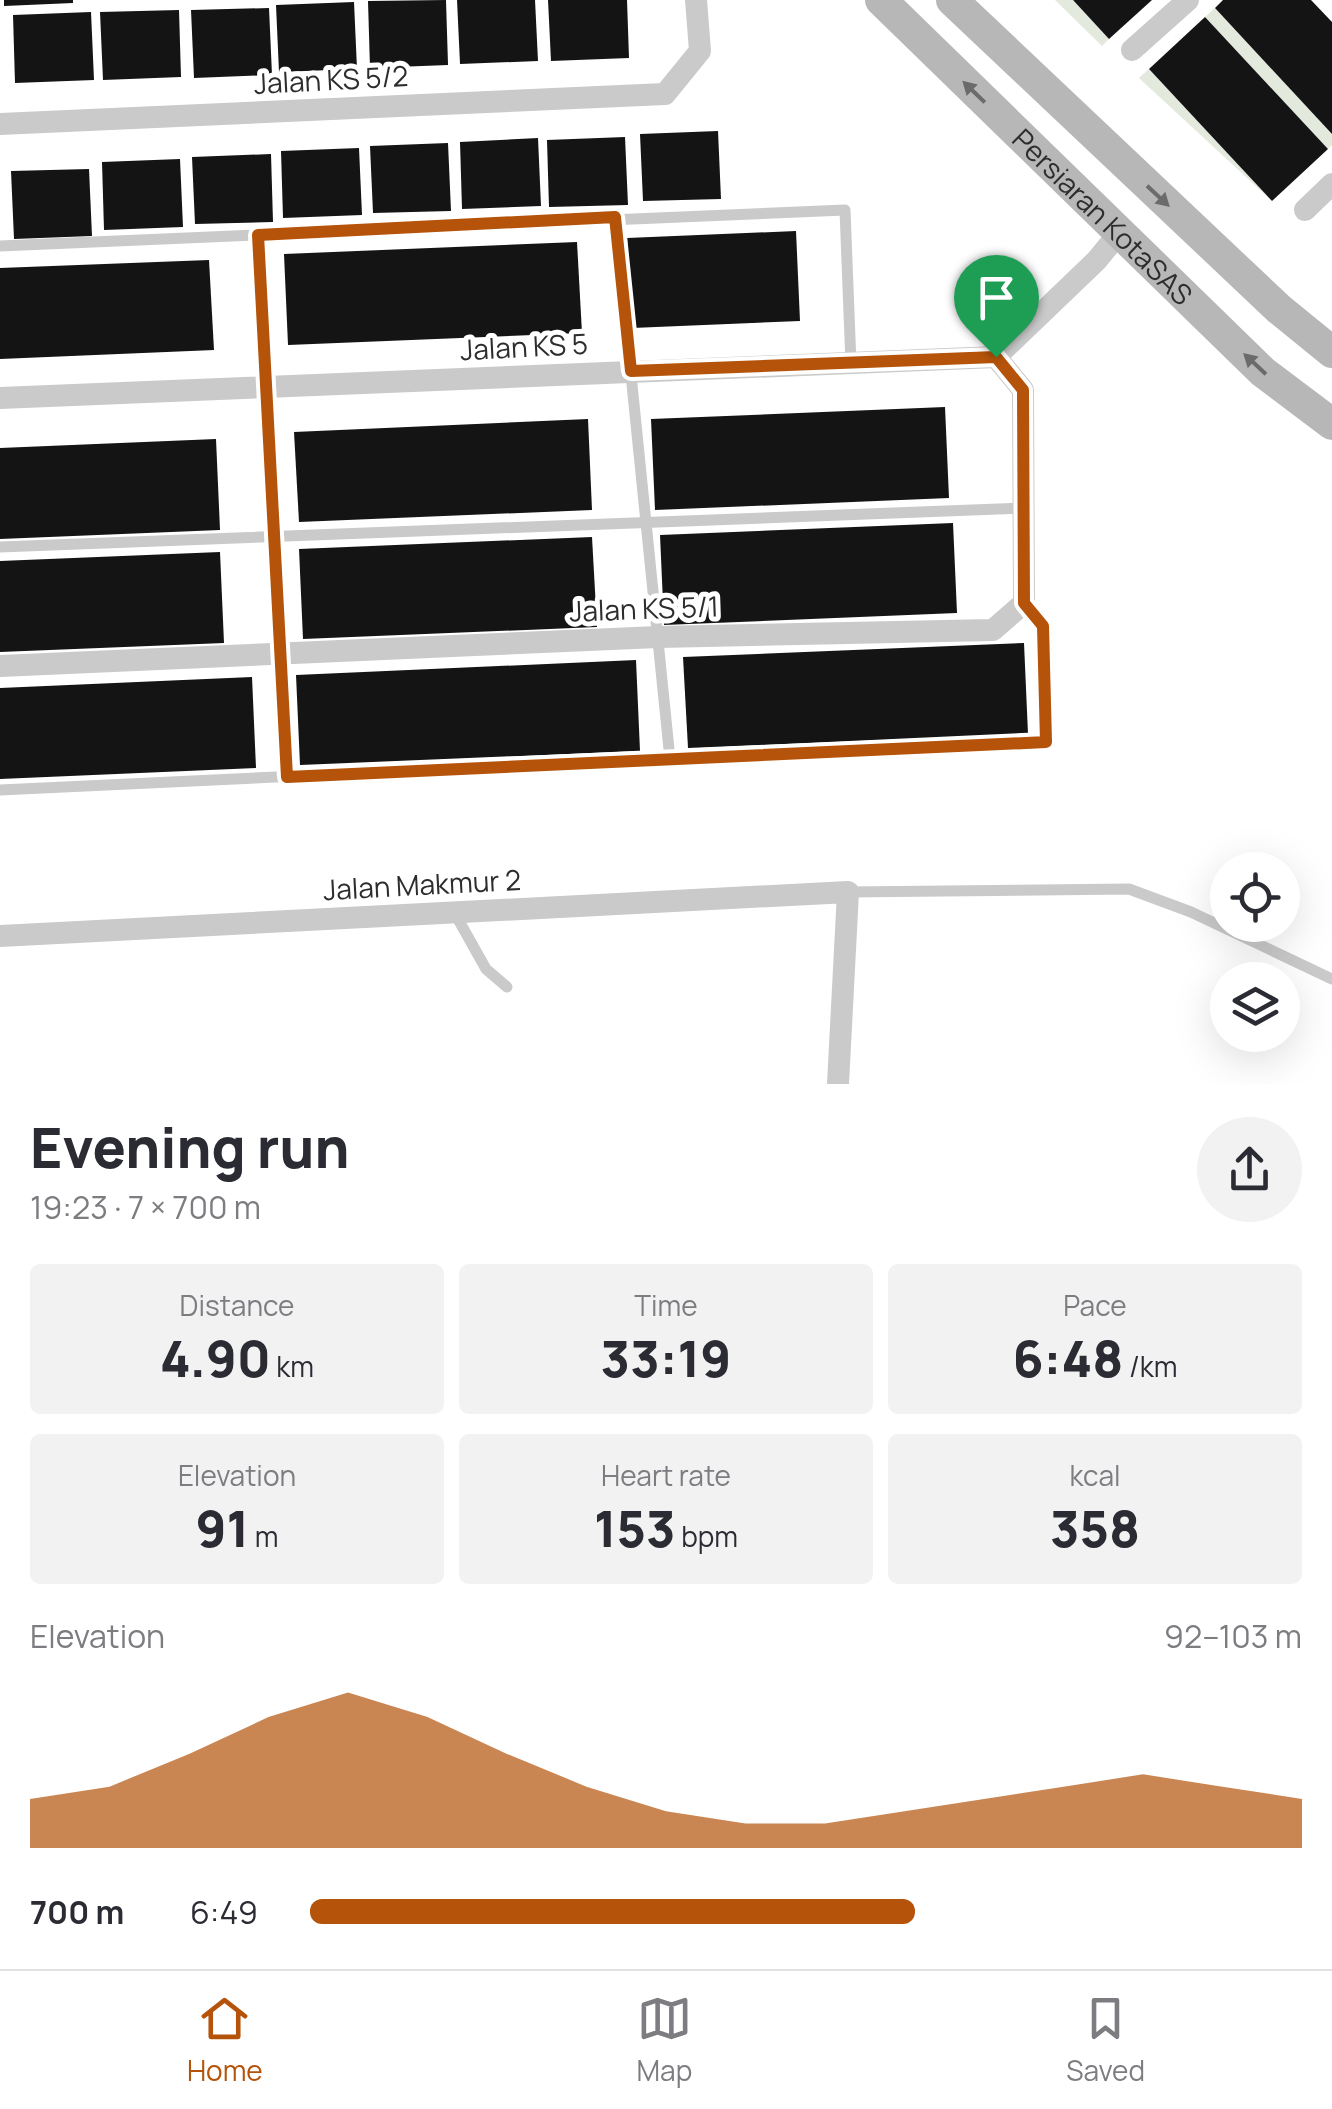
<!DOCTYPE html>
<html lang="en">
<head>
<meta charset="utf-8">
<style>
  :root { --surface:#fff; --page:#f2f2f3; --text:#2b2b33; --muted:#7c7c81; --line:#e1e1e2; --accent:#b45309 }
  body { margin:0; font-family:Manrope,sans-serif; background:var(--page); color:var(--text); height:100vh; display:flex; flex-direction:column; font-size:38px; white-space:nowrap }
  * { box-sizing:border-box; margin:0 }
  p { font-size:32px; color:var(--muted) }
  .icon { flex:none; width:55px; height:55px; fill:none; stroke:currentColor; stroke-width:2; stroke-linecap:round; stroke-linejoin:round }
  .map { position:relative; height:1084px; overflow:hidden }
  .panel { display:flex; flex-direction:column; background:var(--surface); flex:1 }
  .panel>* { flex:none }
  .tools { position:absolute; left:1210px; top:852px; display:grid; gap:20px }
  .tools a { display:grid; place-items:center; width:90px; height:90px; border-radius:50%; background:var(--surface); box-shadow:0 10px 40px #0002; font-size:50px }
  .pin { position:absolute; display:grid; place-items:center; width:85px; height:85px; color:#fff; margin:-102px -42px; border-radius:50% 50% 50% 0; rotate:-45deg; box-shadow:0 0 10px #0007 }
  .pin .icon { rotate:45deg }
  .round { display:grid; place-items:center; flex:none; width:105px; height:105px; border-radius:52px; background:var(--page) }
  .headline { display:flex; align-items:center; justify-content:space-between; height:170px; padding:0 30px }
  h1 { font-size:55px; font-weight:800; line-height:75px }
  .stats { display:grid; grid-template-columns:repeat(3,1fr); gap:15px; height:170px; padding:10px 30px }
  .stats div { display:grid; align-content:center; border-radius:10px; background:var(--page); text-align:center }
  .stats b { font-size:50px; font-weight:800 }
  .stats small { font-size:28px; font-weight:400 }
  .stats p { font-size:28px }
  .chart { height:280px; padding:20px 30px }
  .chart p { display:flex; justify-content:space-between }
  .chart svg { width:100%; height:180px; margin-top:10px; fill:var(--accent); opacity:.7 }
  ul { padding:0 30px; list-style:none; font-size:32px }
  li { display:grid; grid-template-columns:160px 120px 1fr; align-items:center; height:75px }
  li i { height:25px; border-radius:12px; background:var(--accent) }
  .menu { display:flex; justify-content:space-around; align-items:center; height:140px; border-top:2px solid var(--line); background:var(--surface); font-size:28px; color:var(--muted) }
  .menu a { display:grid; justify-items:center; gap:5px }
  .menu .active { color:var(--accent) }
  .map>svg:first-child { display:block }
</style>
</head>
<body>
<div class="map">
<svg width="1332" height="1084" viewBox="0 0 1332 1084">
  <rect width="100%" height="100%" fill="#fff"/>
  <g fill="#e3e9dc">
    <polygon points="1055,0 1073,0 1109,39 1102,46"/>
    <polygon points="1215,8 1332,134 1332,145 1328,149 1205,17"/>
    <polygon points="1149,69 1272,201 1139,78"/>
  </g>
  <g fill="#141414">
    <polygon points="4,0 73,0 73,3 4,6"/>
    <polygon points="446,0 448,65 370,68 368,1"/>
    <polygon points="457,0 535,0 538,61 460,64"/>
    <polygon points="548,0 627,0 629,58 551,61"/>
    <polygon points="1073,0 1152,0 1109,39"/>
    <polygon points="1223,0 1311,0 1332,22 1332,134 1215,8"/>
    <polygon points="354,2 357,69 279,72 276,5"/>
    <polygon points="269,8 272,75 194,78 191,10"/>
    <polygon points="179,10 181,77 103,80 100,12"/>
    <polygon points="91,12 94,80 15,83 13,15"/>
    <polygon points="1205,17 1328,149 1272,201 1149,69"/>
    <polygon points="718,131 721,199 643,201 640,134"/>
    <polygon points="625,137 628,205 549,207 547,140"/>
    <polygon points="538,138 541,206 462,209 460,142"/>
    <polygon points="448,143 451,211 373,213 370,146"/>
    <polygon points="359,148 362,215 283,218 281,151"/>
    <polygon points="271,154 273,222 195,224 192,157"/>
    <polygon points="180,159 183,227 104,230 102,162"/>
    <polygon points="89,169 92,236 14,239 11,171"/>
    <polygon points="796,231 800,321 632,328 627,238"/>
    <polygon points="577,242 582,333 288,345 284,254"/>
    <polygon points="209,260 214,350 0,359 0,268"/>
    <polygon points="945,407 949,498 655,510 651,419"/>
    <polygon points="588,419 592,510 299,522 294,432"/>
    <polygon points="216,439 220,530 0,539 0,448"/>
    <polygon points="953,523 957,613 664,625 660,535"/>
    <polygon points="592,537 597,627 303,639 299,549"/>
    <polygon points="220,552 224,643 0,652 0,561"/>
    <polygon points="1024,643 1028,734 688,748 683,657"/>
    <polygon points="636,660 640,751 300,765 296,675"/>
    <polygon points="252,677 256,768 0,779 0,688"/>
  </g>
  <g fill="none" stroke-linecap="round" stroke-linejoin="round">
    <g stroke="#cacaca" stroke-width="11">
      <polyline points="615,217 670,759"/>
      <polyline points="258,235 287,777"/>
      <polyline points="0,246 845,210 851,364"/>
      <polyline points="0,547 1024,508"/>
      <polyline points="0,790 1046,741 1043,626 1024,603"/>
      <polyline points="848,892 1129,889 1191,912 1332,979"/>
      <polyline points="454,912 486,969 507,987"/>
    </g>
    <g stroke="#cacaca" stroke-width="22">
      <polyline points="1132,50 1188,0"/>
      <polyline points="0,124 665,94 700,51 696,0"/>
      <polyline points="1305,210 1332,184"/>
      <polyline points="0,398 996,357 1097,260 1119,233"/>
      <polyline points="0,666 658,637 993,630 1024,603 1023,390 996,357"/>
      <polyline points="0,936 848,892 838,1084"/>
    </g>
    <g stroke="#b7b7b7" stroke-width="32">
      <path id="s1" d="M 881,0 L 1263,372 L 1332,424"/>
      <polyline points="952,0 1279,309 1332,352"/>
    </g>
  </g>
  <defs><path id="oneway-solid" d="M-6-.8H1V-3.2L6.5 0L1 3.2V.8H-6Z" transform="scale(2.5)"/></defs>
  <g fill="#6b6b6b">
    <use href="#oneway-solid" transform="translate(974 92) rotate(-136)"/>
    <use href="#oneway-solid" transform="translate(1158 196) rotate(43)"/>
    <use href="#oneway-solid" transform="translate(1255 364) rotate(-137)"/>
  </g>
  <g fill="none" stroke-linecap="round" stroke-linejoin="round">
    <defs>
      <polygon id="route" points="615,217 631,371 996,357 1023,390 1024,603 1043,626 1046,742 287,777 258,235"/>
    </defs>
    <use href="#route" stroke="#fff" stroke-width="20"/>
    <use href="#route" stroke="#b45309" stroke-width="12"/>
  </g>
  <g text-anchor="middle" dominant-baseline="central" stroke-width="10" stroke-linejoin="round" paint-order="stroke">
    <g font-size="28" fill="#2d2d2d" stroke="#fff">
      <text transform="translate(331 79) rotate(-3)">Jalan KS 5/2</text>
      <text stroke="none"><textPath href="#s1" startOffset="310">Persiaran KotaSAS</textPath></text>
      <text transform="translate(524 346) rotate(-3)">Jalan KS 5</text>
      <text transform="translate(644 608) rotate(-2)">Jalan KS 5/1</text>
      <text transform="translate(422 884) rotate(-3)">Jalan Makmur 2</text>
    </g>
  </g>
</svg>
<div class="tools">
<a><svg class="icon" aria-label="locate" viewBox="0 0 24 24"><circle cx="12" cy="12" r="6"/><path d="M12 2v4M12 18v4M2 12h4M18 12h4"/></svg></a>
<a><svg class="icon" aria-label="layers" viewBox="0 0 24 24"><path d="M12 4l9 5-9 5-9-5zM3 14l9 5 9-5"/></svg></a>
</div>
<div class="pin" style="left:996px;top:357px;background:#1e9e55"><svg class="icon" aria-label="arrive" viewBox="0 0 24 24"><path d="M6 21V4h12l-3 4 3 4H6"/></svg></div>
</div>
<section class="panel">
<div class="headline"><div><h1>Evening run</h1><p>19:23 · 7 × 700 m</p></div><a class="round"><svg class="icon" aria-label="share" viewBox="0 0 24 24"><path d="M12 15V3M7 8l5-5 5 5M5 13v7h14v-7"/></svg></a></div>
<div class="stats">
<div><p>Distance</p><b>4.90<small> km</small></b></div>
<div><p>Time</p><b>33:19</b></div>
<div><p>Pace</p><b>6:48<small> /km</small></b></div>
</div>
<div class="stats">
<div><p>Elevation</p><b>91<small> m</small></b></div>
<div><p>Heart rate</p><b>153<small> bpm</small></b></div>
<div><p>kcal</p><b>358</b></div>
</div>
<div class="chart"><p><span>Elevation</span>92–103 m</p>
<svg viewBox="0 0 160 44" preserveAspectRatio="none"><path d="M0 44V32L10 29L20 21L30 12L40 6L50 12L60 21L70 29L80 35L90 38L100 38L110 35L120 32L130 29L140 26L150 29L160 32V44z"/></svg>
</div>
<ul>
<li><b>700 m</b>6:49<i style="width:61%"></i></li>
</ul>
</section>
<nav class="menu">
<a class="active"><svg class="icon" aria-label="home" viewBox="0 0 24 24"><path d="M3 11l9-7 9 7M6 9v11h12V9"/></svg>Home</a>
<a><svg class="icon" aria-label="map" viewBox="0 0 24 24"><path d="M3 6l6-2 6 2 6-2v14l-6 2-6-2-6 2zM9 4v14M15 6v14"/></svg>Map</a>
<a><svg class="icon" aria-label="saved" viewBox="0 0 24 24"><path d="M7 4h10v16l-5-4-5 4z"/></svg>Saved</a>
</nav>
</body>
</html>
